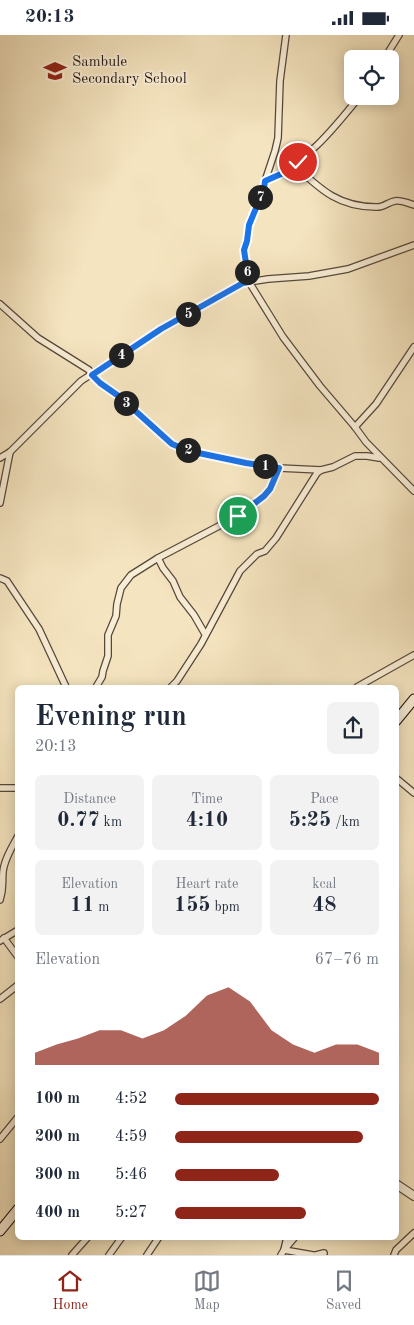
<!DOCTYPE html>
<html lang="en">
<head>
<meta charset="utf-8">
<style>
  :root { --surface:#fff; --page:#f2f2f3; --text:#1f2937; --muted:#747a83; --line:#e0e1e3; --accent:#8f2418 }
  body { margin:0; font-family:"Old Standard TT",serif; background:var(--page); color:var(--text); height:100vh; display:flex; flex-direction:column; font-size:19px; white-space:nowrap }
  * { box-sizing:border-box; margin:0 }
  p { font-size:16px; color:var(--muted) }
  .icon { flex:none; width:28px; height:28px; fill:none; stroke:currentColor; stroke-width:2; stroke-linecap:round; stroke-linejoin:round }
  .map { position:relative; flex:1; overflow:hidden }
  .sheet { position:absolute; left:15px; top:650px; width:384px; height:555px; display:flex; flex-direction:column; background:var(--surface); border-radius:8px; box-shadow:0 2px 12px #0003 }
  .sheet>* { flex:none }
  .controls { position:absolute; left:344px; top:15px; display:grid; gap:10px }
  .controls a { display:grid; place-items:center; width:55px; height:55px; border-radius:8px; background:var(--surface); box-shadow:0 2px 12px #0003; font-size:25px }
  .pin { position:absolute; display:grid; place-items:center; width:42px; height:42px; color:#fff; margin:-21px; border:2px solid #fff; border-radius:50%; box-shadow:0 1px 5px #0007 }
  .km { position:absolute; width:25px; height:25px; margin:-12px; border-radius:50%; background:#222; color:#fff; font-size:14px; line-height:25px; text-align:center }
  .round { display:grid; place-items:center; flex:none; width:52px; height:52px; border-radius:8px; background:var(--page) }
  .head { display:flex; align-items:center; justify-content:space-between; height:85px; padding:0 20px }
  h1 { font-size:28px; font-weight:800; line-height:38px }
  .figures { display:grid; grid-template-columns:repeat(3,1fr); gap:8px; height:85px; padding:5px 20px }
  .figures div { display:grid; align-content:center; border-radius:8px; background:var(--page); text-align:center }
  .figures b { font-size:21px; font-weight:800 }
  .figures small { font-size:14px; font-weight:400 }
  .figures p { font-size:14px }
  .chart { height:140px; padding:10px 20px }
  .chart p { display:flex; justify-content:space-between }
  .chart svg { width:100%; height:90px; margin-top:5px; fill:var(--accent); opacity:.7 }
  ul { padding:0 20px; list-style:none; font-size:16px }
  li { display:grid; grid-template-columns:80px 60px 1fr; align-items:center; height:38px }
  li i { height:12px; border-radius:6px; background:var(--accent) }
  .status { display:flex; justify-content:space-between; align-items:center; height:35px; padding:0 25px; background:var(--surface); direction:ltr }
  .status svg { height:14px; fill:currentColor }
  .tab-bar { display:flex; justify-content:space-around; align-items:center; height:70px; border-top:1px solid var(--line); background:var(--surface); font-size:14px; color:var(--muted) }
  .tab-bar a { display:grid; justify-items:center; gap:2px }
  .tab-bar .current { color:var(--accent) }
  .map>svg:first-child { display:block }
</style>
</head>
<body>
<div class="status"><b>20:13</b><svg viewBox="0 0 49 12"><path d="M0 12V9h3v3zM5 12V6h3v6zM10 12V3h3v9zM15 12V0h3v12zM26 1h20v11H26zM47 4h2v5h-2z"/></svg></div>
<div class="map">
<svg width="414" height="1220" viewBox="0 0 414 1220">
  <rect width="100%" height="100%" fill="#f4e4bf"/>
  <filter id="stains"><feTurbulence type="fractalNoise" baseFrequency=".004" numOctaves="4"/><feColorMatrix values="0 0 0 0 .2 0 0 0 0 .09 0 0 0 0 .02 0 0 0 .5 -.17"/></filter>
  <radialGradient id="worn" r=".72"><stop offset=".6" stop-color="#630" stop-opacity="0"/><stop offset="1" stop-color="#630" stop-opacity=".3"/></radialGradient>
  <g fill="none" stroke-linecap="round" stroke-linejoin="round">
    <defs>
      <g id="minor">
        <polyline points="384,24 399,0"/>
        <path d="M 360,61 C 332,96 306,128 265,146 L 264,154 L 249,190 L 247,206 L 244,215 L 249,247 L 283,302 L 320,351 L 355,392 L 366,407 L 414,456"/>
        <path d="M 294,130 C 320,154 338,172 376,172 C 383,173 388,167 395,166 C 400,165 408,168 414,170"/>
        <polyline points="265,146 275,116 278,103 280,46 286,0"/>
        <polyline points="0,269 38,303 89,335 92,340 100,348 120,362 172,409 189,416 246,428 279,433 321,435"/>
        <polyline points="355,392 376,369 414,312"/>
        <polyline points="0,423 10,417 81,346 161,294 243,248 268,244 309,241 348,234 414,210"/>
        <polyline points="0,468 10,417"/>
        <polyline points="158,523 163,533 173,546 180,562 194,580 205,599"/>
        <polyline points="0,543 7,546 39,594 66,652"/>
        <polyline points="96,652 102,642 103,636 108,621 108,600 116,581 117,569 121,553 131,540 158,523 238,481 264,461 270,454 279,433"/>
        <polyline points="171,652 177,646 201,609 240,536 257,519 265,516 276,503 317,438 321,435 333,432 355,421 367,421 379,423"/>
        <polyline points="357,652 414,620"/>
        <polyline points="396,743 414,758"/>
        <polyline points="0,753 18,753"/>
        <path d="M 0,865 C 4,852 2,849 3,837 C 4,825 12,812 18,801"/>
        <polyline points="4,903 18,922"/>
        <polyline points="0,906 18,895"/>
        <polyline points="0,964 18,950"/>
        <polyline points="0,1104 18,1082"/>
        <polyline points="285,1214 295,1202"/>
        <polyline points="284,1215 313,1220"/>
        <polyline points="72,1220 88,1202"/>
        <polyline points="109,1220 122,1202"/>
        <polyline points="147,1220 159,1202"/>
        <polyline points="281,1220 284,1215 287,1202"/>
        <polyline points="316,1220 324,1218"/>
        <polyline points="394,1220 396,1215 414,1198"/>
      </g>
      <polyline id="tertiary" points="396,1149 414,1161"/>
      <g id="secondary">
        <polyline points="396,686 414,664"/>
        <polyline points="0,1196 18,1174"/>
      </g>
    </defs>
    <use href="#minor" stroke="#56483b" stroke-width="8"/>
    <use href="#tertiary" stroke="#56483b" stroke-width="10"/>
    <use href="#secondary" stroke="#22140f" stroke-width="11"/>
    <use href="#minor" stroke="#f8edd5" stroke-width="5.5"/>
    <use href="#tertiary" stroke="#f8edd5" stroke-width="8"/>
    <use href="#secondary" stroke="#f8edd5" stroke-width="9"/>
  </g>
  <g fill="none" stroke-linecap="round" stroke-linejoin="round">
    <defs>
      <polyline id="route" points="238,481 264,461 270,454 279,433 246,428 189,416 172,409 120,362 100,348 92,340 161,294 243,248 249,247 244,215 247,206 249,190 264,154 265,146 281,139 298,127"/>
    </defs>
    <use href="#route" stroke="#fff" stroke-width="10"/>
    <use href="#route" stroke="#1a73e8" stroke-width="6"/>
  </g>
  <defs>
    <symbol id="school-bare" viewBox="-9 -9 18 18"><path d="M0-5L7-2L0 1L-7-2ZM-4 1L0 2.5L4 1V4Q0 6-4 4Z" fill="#8f2418" stroke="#f8edd5" stroke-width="2.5" paint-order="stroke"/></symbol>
  </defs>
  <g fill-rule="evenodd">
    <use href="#school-bare" x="39" y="20" width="32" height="32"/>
  </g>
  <g text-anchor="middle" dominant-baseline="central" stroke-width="4" stroke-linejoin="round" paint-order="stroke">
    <g font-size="15" fill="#22140f" stroke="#f8edd5" text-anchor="start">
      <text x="72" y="27">Sambule<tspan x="72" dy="17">Secondary School</tspan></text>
    </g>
  </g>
  <rect width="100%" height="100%" filter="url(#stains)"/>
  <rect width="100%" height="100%" fill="url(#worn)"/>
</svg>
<div class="controls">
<a><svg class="icon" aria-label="locate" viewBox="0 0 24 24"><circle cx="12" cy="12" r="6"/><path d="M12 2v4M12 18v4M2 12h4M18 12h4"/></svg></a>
</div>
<div class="pin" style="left:238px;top:481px;background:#1e9e55"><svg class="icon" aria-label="arrive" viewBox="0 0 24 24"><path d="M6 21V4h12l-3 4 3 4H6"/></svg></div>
<div class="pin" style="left:298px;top:127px;background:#d93025"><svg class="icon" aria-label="check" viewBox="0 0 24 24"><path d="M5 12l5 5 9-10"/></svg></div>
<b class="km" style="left:265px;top:431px">1</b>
<b class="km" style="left:188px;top:415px">2</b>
<b class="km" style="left:126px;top:368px">3</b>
<b class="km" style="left:121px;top:320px">4</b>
<b class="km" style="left:188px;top:279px">5</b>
<b class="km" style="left:247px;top:237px">6</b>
<b class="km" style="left:260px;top:162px">7</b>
<section class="sheet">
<div class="head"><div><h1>Evening run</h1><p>20:13</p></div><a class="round"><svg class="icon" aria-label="share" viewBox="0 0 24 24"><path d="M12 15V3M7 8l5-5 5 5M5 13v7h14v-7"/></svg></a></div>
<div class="figures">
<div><p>Distance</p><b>0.77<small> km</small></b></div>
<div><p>Time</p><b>4:10</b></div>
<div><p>Pace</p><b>5:25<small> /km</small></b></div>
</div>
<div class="figures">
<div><p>Elevation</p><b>11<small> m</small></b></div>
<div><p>Heart rate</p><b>155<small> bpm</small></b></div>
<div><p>kcal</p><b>48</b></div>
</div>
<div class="chart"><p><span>Elevation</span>67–76 m</p>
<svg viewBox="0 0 160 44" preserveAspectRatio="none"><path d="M0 44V38L10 34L20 31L30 27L40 27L50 31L60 27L70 20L80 10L90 6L100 13L110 27L120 34L130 38L140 34L150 34L160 38V44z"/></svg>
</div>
<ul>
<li><b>100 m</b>4:52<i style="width:100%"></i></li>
<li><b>200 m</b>4:59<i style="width:92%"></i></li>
<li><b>300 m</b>5:46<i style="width:51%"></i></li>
<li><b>400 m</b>5:27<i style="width:64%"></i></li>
</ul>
</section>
</div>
<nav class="tab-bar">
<a class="current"><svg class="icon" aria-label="home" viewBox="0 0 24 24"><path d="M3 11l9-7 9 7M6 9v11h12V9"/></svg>Home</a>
<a><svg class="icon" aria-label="map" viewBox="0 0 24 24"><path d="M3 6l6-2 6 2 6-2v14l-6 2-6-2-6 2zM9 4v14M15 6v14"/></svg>Map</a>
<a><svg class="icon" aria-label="saved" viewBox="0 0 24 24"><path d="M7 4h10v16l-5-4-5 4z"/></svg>Saved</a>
</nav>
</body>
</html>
